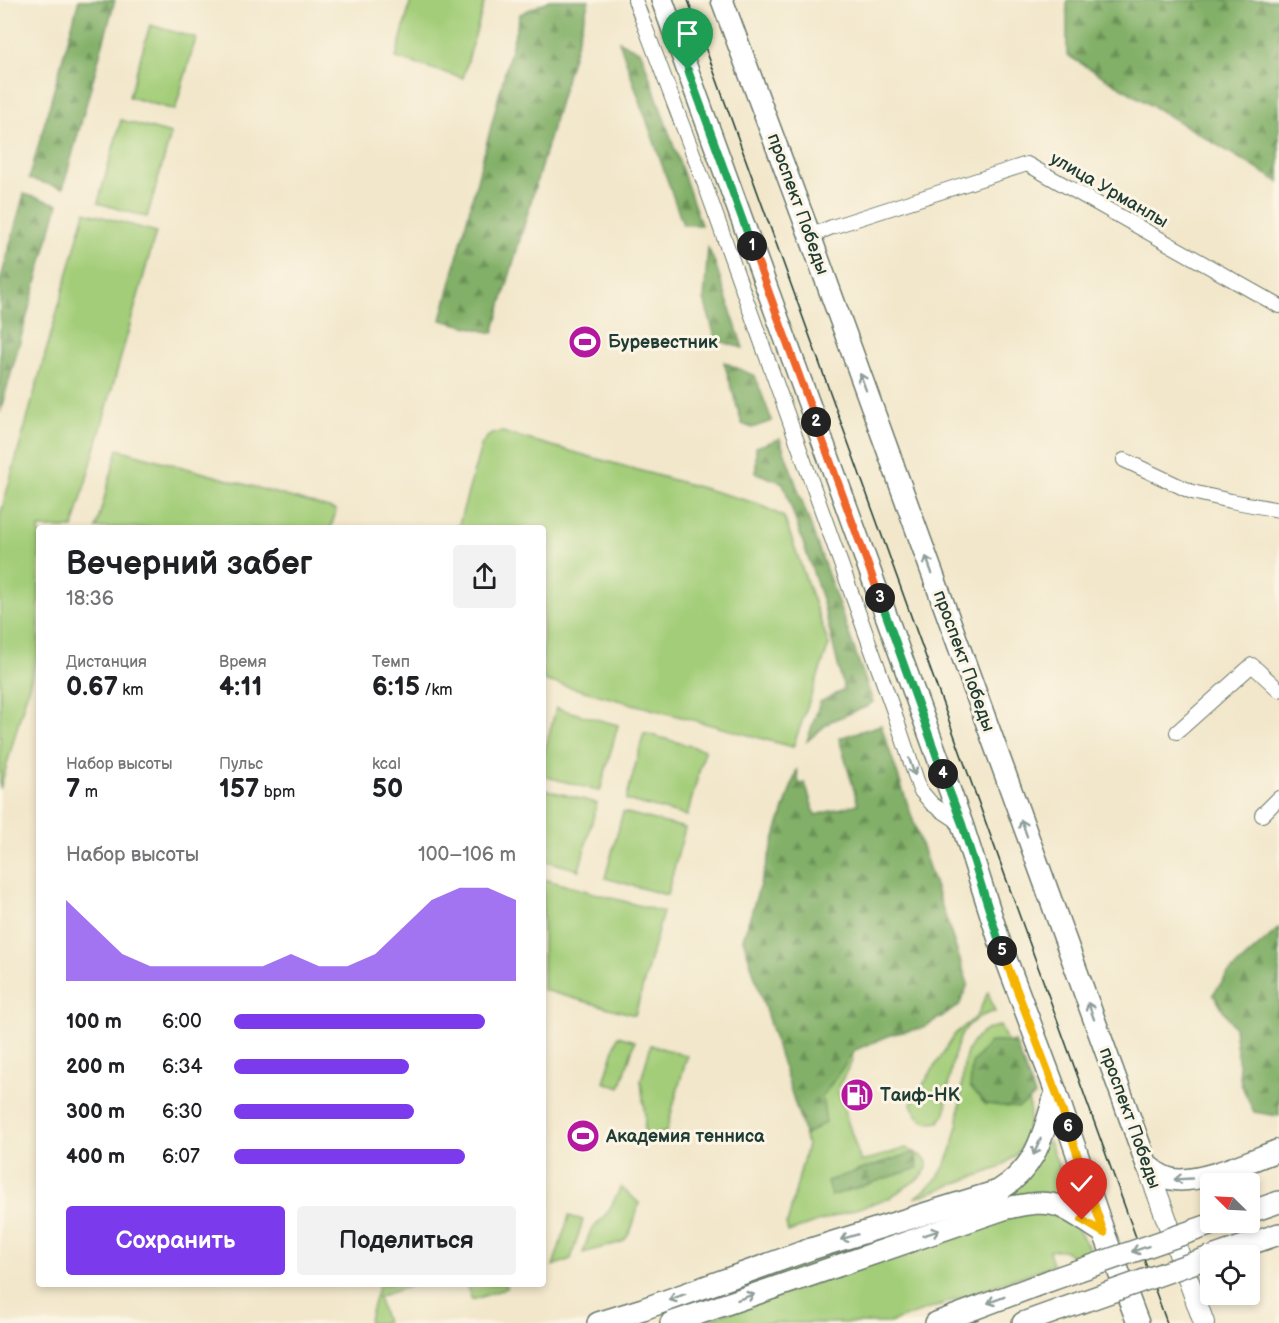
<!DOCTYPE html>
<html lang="ru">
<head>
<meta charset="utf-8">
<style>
  :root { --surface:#fff; --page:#f2f2f2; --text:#202124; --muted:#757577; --accent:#7c3aed }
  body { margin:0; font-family:"Balsamiq Sans",sans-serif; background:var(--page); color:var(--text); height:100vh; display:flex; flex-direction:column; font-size:22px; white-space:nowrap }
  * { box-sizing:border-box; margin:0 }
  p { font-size:20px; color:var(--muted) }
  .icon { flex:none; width:33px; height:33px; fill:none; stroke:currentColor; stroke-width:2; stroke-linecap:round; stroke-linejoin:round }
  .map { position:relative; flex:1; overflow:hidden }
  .panel { position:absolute; left:36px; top:525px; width:510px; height:762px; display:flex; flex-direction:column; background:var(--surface); border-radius:6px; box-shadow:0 3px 9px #0003 }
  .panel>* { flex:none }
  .needle { width:39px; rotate:294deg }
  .tools { position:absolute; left:1200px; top:1173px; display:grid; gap:12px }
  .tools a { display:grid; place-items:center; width:60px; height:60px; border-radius:6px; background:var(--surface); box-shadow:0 3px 9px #0003; font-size:30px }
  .pin { position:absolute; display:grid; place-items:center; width:51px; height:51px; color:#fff; margin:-62px -26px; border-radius:50% 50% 50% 0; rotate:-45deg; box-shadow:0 0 6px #0007 }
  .pin .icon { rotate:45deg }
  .km { position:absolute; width:30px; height:30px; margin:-15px; border-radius:50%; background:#222; color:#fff; font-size:16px; line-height:30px; text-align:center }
  .round { display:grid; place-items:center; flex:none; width:63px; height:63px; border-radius:6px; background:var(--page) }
  .overview { display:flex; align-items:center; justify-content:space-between; height:102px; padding:0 30px }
  h1 { font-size:33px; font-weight:800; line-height:45px }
  .metrics { display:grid; grid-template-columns:repeat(3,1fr); gap:9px; height:102px; padding:6px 30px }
  .metrics div { display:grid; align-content:center }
  .metrics b { font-size:26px; font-weight:800 }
  .metrics small { font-size:16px; font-weight:400 }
  .metrics p { font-size:16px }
  .chart { height:168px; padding:12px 30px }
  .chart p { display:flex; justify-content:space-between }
  .chart svg { width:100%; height:108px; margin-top:6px; fill:var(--accent); opacity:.7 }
  .action { display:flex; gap:12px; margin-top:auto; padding:12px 30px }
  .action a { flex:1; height:69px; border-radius:6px; background:var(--accent); color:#fff; font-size:24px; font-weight:800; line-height:69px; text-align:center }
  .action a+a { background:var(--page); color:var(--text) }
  ul { padding:0 30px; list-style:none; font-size:20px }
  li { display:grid; grid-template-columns:96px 72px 1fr; align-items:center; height:45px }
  li i { height:15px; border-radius:8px; background:var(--accent) }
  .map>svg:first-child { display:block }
</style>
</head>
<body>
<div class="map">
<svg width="1279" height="1323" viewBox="0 0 1279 1323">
  <defs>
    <pattern id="forest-firs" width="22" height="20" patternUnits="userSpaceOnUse" patternTransform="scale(1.5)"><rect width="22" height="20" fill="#82b068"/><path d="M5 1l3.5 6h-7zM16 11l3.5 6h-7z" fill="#6a9056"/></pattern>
  </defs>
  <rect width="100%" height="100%" fill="#fcf5e5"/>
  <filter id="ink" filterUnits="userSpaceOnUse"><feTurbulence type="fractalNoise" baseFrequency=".0167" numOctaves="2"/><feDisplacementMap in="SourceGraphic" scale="12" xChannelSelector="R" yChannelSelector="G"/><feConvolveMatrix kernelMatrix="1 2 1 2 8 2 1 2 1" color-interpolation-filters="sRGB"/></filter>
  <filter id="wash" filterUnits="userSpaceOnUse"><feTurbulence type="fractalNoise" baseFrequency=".008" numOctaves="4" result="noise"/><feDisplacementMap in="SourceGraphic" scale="24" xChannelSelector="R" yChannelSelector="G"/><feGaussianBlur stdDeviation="1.35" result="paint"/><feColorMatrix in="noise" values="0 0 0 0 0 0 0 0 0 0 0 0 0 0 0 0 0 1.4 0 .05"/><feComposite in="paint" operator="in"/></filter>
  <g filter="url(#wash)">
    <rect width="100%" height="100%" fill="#f2e7cb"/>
    <g fill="#a3cd78" stroke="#618556" stroke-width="1.5">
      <polygon points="411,0 485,0 463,78 396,58"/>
      <polygon points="150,25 196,38 175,110 129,97"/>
      <polygon points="121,120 171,134 147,217 98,203"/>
      <polygon points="85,212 156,232 73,528 39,528 39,650 0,789 0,516"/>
      <path d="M 502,432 L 759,504 L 784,517 L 829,645 L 793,747 L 543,680 L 543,528 L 458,528 L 481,446 C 486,436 491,433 502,432 Z"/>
      <polygon points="118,449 336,510 331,528 96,528"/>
      <polygon points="556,708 618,725 600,791 543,776 543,758"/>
      <polygon points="644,733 705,750 687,816 626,800"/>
      <polygon points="543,789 597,803 579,870 543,860"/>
      <polygon points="623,812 685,828 667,895 605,878"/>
      <polygon points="543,879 663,912 635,1015 543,990"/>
      <path d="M 988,992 L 995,1012 C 982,1013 966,1025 961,1036 C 950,1060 948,1090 945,1115 L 939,1122 C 923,1125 917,1118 911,1104 L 955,1034 L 977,1016 Z"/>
      <path d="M 1000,1026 L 1014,1056 L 1030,1107 L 1029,1122 L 1023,1144 L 1016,1155 L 999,1168 L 915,1198 C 932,1185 941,1177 949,1156 C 959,1133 959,1107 962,1083 C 963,1075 963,1067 965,1059 C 969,1042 982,1028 1000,1026 Z"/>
      <polygon points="618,1036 635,1041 620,1088 604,1082"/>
      <polygon points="651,1045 687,1056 666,1132 644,1137 645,1117 641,1080"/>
      <polygon points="851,1055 853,1059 837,1089 861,1162 906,1148 921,1156 927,1161 927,1168 921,1177 889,1198 788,1232 786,1224 788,1221 807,1145 804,1133 824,1122 820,1096"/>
      <path d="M 1049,1141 L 1072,1201 C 1042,1192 1034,1191 1004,1199 L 686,1309 L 685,1306 L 686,1303 L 1002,1196 Z"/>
      <path d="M 621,1187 L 639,1203 C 635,1216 633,1234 622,1242 L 583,1253 L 590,1232 L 608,1212 Z"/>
      <path d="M 1037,1208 L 1071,1222 L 1078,1230 L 1091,1251 L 1072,1258 C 1067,1248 1059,1249 1049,1251 L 1053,1265 L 889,1323 L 697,1323 Z"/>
      <polygon points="569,1216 583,1220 571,1259 553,1266"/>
      <polygon points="379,1284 416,1284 378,1297 386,1323 368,1323"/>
      <polygon points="466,1284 504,1284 507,1285 507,1288 472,1300"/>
    </g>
    <g fill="url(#forest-firs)" stroke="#50764e" stroke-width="1.5">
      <polygon points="79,0 115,0 63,188 29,179"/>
      <polygon points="550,0 589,0 493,333 441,320 520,14"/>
      <polygon points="1067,0 1279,0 1279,182 1067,55"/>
      <polygon points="619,41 641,52 701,225 683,225"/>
      <polygon points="24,194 58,204 0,413 0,282"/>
      <polygon points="708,248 715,263 743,348 716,340 704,300"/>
      <polygon points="724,362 755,376 772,421 752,428 742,424"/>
      <polygon points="780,439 873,702 866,707 831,721 807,741 820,702 844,690 822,599 783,483 756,473 756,447"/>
      <polygon points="881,725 968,984 959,1006 923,1028 893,1034 855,1050 822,1097 826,1122 805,1135 743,939 779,824 797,769 799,784 805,783 815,815 858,804 839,738"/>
      <polygon points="1279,928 1279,1116 1254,1112 1241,1084 1234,1027 1213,994 1228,974"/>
      <polygon points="990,1042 1015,1042 1035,1096 1018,1108 985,1104 970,1087 972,1063"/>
      <polygon points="915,1152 918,1168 831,1196 827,1181"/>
    </g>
  </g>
  <g filter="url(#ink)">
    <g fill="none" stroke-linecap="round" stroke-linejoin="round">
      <defs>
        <g id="street">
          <polyline points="635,0 708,193 894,712 920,790 932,804 962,824"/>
          <polyline points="810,236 832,227 1027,164 1279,306"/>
          <polyline points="1124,460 1192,492 1231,501 1279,510"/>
          <polyline points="1177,732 1252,665 1279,690"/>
          <polyline points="1262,815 1279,798"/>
        </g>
        <polyline id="secondary" points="1147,1165 1204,1323"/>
        <g id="primary">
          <polyline points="662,0 962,824 1000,943 1056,1092 1104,1233 1138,1323"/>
          <path d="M 722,0 L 810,236 L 1147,1165 C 1154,1171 1161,1177 1171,1179 C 1198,1185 1252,1160 1279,1150"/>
          <polyline points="1250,1212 1279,1202"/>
          <polyline points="1215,1256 1279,1234"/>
          <path d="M 598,1323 L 643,1309 L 811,1249 L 998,1191 C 1038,1167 1043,1133 1056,1092"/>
          <path d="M 671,1323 L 1007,1208 C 1023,1205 1042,1200 1059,1206 C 1074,1212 1089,1224 1104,1233"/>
          <polyline points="936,1323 1051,1280"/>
          <polyline points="1023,1323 1062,1309"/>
        </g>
      </defs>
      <use href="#street" stroke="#697869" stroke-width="16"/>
      <use href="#secondary" stroke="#697869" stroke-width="22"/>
      <use href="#primary" stroke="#697869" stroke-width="24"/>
      <use href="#street" stroke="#fff" stroke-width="14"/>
      <use href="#secondary" stroke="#fff" stroke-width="20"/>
      <use href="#primary" stroke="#fff" stroke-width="21"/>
      <polyline stroke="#1f3d34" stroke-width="1.5" points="688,0 1167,1323"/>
      <defs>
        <g id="primary-bridge">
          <polyline points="1051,1280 1215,1223"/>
          <polyline points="1062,1309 1210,1257"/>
        </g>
      </defs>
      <use href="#primary-bridge" stroke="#697869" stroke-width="24" stroke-linecap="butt"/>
      <use href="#primary-bridge" stroke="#fff" stroke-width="21"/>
    </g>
    <defs><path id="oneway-shaft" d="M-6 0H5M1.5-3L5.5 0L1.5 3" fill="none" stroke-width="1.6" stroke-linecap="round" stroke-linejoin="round" transform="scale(1.5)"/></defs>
    <g stroke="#8f9e9a">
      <use href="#oneway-shaft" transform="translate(863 382) rotate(-110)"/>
      <use href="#oneway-shaft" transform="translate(929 565) rotate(-110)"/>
      <use href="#oneway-shaft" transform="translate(912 767) rotate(71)"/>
      <use href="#oneway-shaft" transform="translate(1024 828) rotate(-110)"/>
      <use href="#oneway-shaft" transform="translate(1091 1011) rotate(-110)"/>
      <use href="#oneway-shaft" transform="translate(1037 1147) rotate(114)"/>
      <use href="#oneway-shaft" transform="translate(1183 1179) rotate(177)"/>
      <use href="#oneway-shaft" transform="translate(931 1233) rotate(-19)"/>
      <use href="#oneway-shaft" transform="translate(849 1237) rotate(163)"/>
      <use href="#oneway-shaft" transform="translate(1140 1249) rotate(161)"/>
      <use href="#oneway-shaft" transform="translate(677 1297) rotate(160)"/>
      <use href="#oneway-shaft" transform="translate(746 1297) rotate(-19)"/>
      <use href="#oneway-shaft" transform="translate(996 1300) rotate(159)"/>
    </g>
  </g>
  <g fill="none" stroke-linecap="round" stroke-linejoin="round" filter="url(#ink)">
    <defs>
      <polyline id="split-1" points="688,70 752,246"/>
      <polyline id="split-2" points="752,246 816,422"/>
      <polyline id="split-3" points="816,422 880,598"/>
      <polyline id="split-4" points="880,598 943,774"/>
      <polyline id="split-5" points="943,774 962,824 1002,951"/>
      <polyline id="split-6" points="1002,951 1056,1092 1068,1127"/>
      <polyline id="split-7" points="1068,1127 1104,1233 1082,1220"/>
    </defs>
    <use href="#split-1" stroke="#fff" stroke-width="12"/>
    <use href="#split-2" stroke="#fff" stroke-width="12"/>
    <use href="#split-3" stroke="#fff" stroke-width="12"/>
    <use href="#split-4" stroke="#fff" stroke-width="12"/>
    <use href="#split-5" stroke="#fff" stroke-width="12"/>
    <use href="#split-6" stroke="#fff" stroke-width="12"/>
    <use href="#split-7" stroke="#fff" stroke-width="12"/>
    <use href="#split-1" stroke="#22a559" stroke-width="8"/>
    <use href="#split-2" stroke="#f0652b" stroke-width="8"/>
    <use href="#split-3" stroke="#f0652b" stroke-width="8"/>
    <use href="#split-4" stroke="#22a559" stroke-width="8"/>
    <use href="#split-5" stroke="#22a559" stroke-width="8"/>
    <use href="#split-6" stroke="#f5b400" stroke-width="8"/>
    <use href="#split-7" stroke="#f5b400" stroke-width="8"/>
  </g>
  <defs>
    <symbol id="stadium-disc" viewBox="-11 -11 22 22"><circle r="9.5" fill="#b5179e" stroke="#fcf5e5"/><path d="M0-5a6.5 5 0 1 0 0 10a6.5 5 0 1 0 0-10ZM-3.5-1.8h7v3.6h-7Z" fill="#fff"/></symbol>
    <symbol id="fuel-disc" viewBox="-11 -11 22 22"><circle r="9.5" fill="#b5179e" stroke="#fcf5e5"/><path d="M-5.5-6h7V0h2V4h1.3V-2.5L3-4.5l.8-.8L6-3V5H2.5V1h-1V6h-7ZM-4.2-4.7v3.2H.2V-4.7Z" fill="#fff"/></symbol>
  </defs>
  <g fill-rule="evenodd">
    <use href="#stadium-disc" x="566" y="323" width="38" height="38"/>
    <use href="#fuel-disc" x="838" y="1076" width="38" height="38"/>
    <use href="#stadium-disc" x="564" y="1117" width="38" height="38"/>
  </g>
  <g text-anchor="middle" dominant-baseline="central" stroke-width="6" stroke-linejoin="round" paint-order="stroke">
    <g font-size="18" fill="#1f3d34" stroke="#fcf5e5">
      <text transform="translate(1109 190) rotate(30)">улица Урманлы</text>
      <text transform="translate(798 204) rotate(70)">проспект Победы</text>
      <text transform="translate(964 661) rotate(70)">проспект Победы</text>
      <text transform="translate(1130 1118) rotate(70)">проспект Победы</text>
    </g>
    <g font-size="18" font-weight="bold" fill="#1f3d34" stroke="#fcf5e5" text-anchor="start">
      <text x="608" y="342">Буревестник</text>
      <text x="880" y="1095">Таиф-НК</text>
      <text x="606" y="1136">Академия тенниса</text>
    </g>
  </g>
</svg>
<div class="tools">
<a><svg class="needle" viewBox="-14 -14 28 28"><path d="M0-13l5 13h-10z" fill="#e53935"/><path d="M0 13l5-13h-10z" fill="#757577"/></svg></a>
<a><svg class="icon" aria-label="locate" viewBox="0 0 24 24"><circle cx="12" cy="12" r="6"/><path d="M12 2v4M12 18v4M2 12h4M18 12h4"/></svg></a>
</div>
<div class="pin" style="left:688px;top:70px;background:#1e9e55"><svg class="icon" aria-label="arrive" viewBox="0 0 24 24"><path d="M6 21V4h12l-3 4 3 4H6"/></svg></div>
<div class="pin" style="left:1082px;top:1220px;background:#d93025"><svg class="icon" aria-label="check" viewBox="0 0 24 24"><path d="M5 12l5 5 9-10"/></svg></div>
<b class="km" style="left:752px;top:246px">1</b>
<b class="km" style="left:816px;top:422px">2</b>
<b class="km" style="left:880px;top:598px">3</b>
<b class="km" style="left:943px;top:774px">4</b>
<b class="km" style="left:1002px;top:951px">5</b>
<b class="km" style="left:1068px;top:1127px">6</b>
<section class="panel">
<div class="overview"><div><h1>Вечерний забег</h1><p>18:36</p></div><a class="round"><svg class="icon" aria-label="share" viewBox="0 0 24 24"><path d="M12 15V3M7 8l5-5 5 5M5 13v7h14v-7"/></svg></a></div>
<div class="metrics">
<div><p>Дистанция</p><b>0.67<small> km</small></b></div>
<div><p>Время</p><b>4:11</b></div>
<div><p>Темп</p><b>6:15<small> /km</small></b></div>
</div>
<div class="metrics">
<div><p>Набор высоты</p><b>7<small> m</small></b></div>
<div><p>Пульс</p><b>157<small> bpm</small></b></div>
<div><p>kcal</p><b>50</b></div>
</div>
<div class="chart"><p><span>Набор высоты</span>100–106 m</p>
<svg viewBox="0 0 160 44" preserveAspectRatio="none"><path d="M0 44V11L10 22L20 33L30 38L40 38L50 38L60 38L70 38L80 33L90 38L100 38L110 33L120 22L130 11L140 6L150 6L160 11V44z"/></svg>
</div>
<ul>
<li><b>100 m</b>6:00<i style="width:89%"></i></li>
<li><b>200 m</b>6:34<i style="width:62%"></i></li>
<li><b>300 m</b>6:30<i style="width:64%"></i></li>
<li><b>400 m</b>6:07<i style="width:82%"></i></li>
</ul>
<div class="action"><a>Сохранить</a><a>Поделиться</a></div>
</section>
</div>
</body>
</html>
